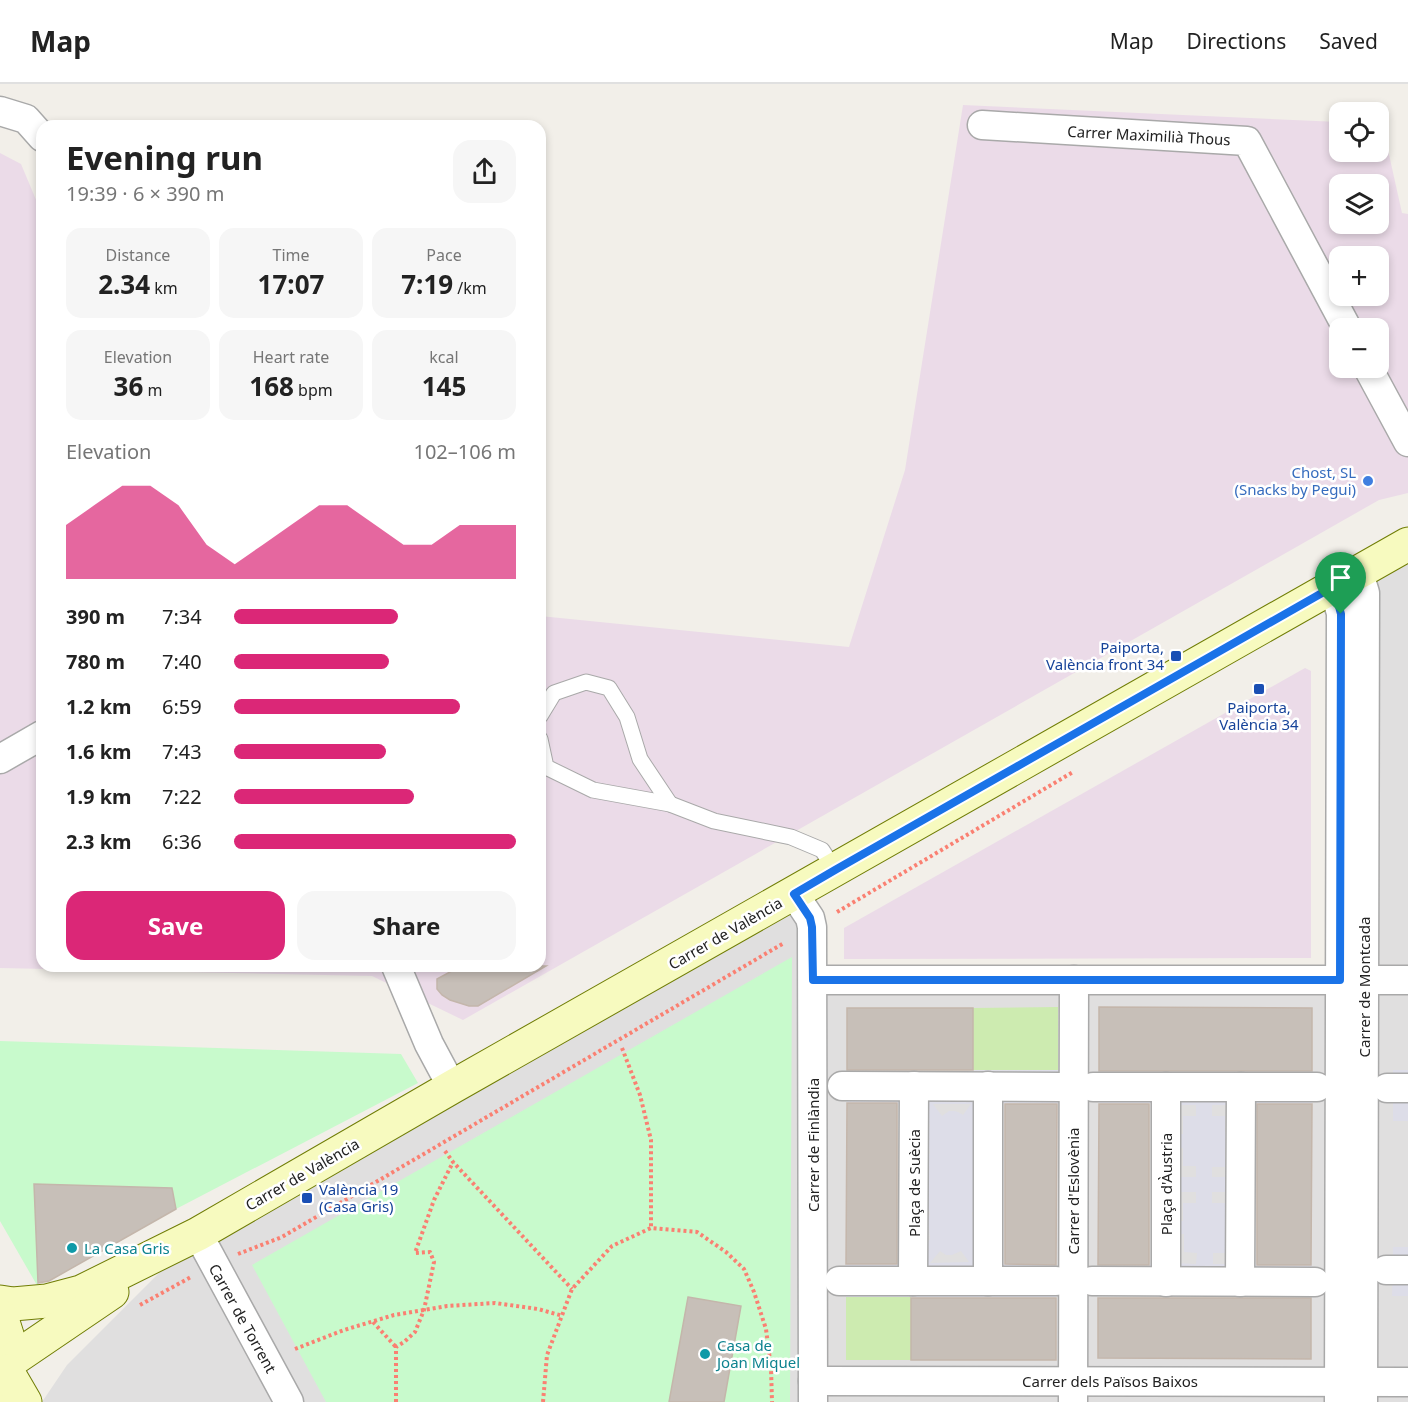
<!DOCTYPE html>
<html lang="en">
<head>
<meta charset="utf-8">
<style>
  :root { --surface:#fff; --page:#f6f6f6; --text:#222; --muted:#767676; --line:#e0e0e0; --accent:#db2777 }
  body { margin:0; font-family:"Noto Sans",sans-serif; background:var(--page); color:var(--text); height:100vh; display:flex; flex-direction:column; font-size:22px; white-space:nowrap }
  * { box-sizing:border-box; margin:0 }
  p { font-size:20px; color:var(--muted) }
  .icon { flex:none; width:33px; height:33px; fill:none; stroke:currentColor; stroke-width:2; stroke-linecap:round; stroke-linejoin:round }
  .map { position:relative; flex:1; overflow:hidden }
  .panel { position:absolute; left:36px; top:36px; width:510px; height:852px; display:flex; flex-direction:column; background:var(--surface); border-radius:18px; box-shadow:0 3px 9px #0003 }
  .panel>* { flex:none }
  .fabs { position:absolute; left:1329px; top:18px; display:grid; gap:12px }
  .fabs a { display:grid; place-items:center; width:60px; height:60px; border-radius:12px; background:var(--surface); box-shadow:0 3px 9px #0003; font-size:30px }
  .pin { position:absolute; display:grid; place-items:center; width:51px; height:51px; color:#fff; margin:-62px -26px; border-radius:50% 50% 50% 0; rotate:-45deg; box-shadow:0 0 6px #0007 }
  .pin .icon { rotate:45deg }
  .round { display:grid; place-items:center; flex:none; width:63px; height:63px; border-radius:18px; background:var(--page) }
  .overview { display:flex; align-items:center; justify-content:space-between; height:102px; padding:0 30px }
  h1 { font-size:33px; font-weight:700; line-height:45px }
  .figures { display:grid; grid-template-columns:repeat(3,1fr); gap:9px; height:102px; padding:6px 30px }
  .figures div { display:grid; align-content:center; border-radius:15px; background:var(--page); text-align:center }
  .figures b { font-size:26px; font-weight:700 }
  .figures small { font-size:16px; font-weight:400 }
  .figures p { font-size:16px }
  .chart { height:168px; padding:12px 30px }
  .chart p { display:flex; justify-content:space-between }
  .chart svg { width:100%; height:108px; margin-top:6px; fill:var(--accent); opacity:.7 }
  .primary-button { display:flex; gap:12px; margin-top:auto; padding:12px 30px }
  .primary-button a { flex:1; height:69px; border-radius:18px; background:var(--accent); color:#fff; font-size:24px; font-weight:700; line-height:69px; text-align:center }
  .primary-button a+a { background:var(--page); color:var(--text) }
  ul { padding:0 30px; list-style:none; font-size:20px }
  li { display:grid; grid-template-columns:96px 72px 1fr; align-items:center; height:45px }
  li i { height:15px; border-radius:8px; background:var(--accent) }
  header { display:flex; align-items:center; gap:36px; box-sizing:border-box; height:84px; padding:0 30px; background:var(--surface); border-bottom:2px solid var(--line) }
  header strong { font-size:28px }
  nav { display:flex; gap:33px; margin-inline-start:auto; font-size:21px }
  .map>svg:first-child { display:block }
</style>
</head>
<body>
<header>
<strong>Map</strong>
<nav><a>Map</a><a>Directions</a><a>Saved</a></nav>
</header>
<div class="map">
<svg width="1408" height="1318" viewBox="0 0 1408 1318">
  <rect width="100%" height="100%" fill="#f2efe9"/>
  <polygon fill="#e0dfdf" points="1408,472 1408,1318 42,1318 67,1281 198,1150 794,810 813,896 1364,896 1357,490"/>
  <g fill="#ebdbe8" fill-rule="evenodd">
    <path d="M 963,21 L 1339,38 L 1340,68 L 1378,68 L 1379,39 L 1382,39 L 1402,129 L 1408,130 L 1408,409 L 1379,416 L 463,936 L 372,892 L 0,884 L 0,69 L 21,80 L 42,130 L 42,882 L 540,882 L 540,532 L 849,563 L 905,386 ZM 1340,100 L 1378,100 L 1378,140 L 1340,140 ZM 1340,172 L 1378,172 L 1378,212 L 1340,212 ZM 1340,244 L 1378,244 L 1378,284 L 1340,284 Z"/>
    <polygon points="1305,584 1311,587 1311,874 844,875 844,844"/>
  </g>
  <g fill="#cdebb0">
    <polygon points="1058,923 1058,986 973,986 973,924"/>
    <rect x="846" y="1213" width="65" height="63"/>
  </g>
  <g fill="#c8facc">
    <polygon points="792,873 790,1318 326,1318 252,1181"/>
    <polygon points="0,957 401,970 418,999 176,1125 172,1104 35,1100 38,1203 0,1137"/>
  </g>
  <g fill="#dddde8" fill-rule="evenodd">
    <path d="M 1058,986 L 1058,1020 L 995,1019 L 995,1180 L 1056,1180 L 1056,1213 L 846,1213 L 846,1180 L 908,1180 L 909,1020 L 847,1019 L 847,987 ZM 933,1020 L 971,1020 L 963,1031 L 958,1028 L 954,1027 L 949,1027 L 942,1032 ZM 981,1032 L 981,1079 L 973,1069 L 975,1061 L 975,1046 L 974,1041 ZM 923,1033 L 930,1041 L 927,1052 L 930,1069 L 923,1079 ZM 922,1119 L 930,1128 L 928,1136 L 930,1155 L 923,1165 ZM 981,1120 L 981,1166 L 973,1156 L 974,1137 L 972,1129 ZM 940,1167 L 946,1171 L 952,1171 L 961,1167 L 969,1178 L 930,1179 Z"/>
    <path d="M 1099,986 L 1312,987 L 1312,1020 L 1250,1019 L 1249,1180 L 1312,1180 L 1311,1212 L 1098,1212 L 1098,1179 L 1160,1180 L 1161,1019 L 1099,1019 ZM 1174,1021 L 1196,1021 L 1196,1032 L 1183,1032 L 1183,1050 L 1174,1050 ZM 1212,1021 L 1234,1021 L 1234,1050 L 1225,1050 L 1225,1032 L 1212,1032 ZM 1174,1064 L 1183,1064 L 1183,1082 L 1196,1082 L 1196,1093 L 1174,1093 ZM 1225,1064 L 1234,1064 L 1234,1093 L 1212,1093 L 1212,1083 L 1225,1083 ZM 1174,1108 L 1196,1108 L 1196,1119 L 1183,1119 L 1183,1137 L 1174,1137 ZM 1212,1108 L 1234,1108 L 1234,1137 L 1225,1137 L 1225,1119 L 1212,1119 ZM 1175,1150 L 1184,1150 L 1184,1168 L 1197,1169 L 1196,1180 L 1175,1179 ZM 1225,1151 L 1235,1151 L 1234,1180 L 1213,1180 L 1213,1169 L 1225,1169 Z"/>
    <rect x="1393" y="986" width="15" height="51"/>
    <polygon points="1393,1163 1408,1163 1408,1212 1392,1212"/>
  </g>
  <g fill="#c7bfb8" stroke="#c4b6ab" stroke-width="1.5">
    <polygon points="461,882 546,882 478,922 469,922 450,916 442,911 437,905 437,895"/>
    <polygon points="1099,923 1312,924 1312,987 1099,987"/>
    <rect x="847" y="924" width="126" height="62"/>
    <polygon points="847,1019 897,1019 897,1180 846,1180"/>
    <polygon points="1005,1020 1057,1020 1056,1181 1005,1180"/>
    <polygon points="1099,1020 1149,1020 1149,1181 1098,1181"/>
    <polygon points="1257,1020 1312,1020 1311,1181 1257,1181"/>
    <polygon points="34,1100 172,1104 176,1125 49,1197 38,1199"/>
    <polygon points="688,1213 741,1222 724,1318 669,1318"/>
    <polygon points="1056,1214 1056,1276 911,1276 911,1214"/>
    <polygon points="1098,1214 1311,1214 1311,1275 1098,1274"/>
  </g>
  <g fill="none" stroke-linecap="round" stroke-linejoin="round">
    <defs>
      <g id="lane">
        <polyline points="540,632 554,609 586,598 609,604 627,633 640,675 670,720"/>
        <polyline points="540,655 546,683 593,706 670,720 714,737 791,753 822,766 835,786"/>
      </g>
      <g id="street">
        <polyline points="0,27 26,35 42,53"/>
        <polyline points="982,41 1247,57 1347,244"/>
        <polyline points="1368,284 1408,358"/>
        <polyline points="1357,490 1362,499 1365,509 1363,1318"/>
        <polyline points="1329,505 1338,519 1341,529 1339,1318"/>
        <polyline points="0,675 42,651"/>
        <polyline points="794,810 810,834 812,843 813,1318"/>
        <polyline points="396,882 429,960 452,1003"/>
        <polyline points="813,896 1408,896"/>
        <polyline points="842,1002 1061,1003"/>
        <polyline points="1093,1003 1317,1003"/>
        <polyline points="1387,1004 1408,1004"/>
        <polyline points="198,1150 289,1318"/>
        <polyline points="1386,1186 1408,1186"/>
        <polyline points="839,1197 1056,1197"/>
        <polyline points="913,1197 914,1002"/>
        <polyline points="988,1197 988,1002"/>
        <polyline points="1092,1197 1315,1198"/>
        <polyline points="1166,1198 1166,1003"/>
        <polyline points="1240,1198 1241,1003"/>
        <polyline points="813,1297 1408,1298"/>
        <polyline points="1073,1318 1074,896"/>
      </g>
      <g id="secondary">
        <polyline points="0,1218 13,1220 47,1217 81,1208 198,1150 452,1003 1408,460"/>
        <path d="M 0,1232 C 12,1257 13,1278 0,1304"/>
        <polyline points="9,1278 112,1208"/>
        <polyline points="7,1287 25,1318"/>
      </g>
    </defs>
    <use href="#lane" stroke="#a9a9a9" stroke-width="17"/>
    <use href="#street" stroke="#a9a9a9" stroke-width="31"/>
    <use href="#secondary" stroke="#707d05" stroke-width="35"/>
    <g stroke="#fa8072" stroke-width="4" stroke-dasharray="3 3" stroke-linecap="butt">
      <polyline points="837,828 1073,688"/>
      <polyline points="622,964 640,1011 651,1056 651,1144"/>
      <polyline points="445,1067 453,1078 572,1205"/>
      <polyline points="238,1170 282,1153 784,859"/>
      <polyline points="140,1221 191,1193"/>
      <polyline points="373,1238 396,1263"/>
      <polyline points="295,1265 344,1246 394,1231 447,1222 495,1219 538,1225 563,1232"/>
      <polyline points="396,1318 396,1263 404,1258 415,1248 424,1226 434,1178 430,1168 415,1169 434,1116 453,1078"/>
      <polyline points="543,1318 547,1271 572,1205 612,1162 651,1144 697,1148 726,1168 744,1185 754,1208 766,1245 771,1284 772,1318"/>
    </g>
    <use href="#lane" stroke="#fff" stroke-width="15"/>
    <use href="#street" stroke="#fff" stroke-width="28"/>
    <use href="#secondary" stroke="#f7fabf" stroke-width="33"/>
  </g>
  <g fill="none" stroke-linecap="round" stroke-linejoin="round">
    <defs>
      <polygon id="route" points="1329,505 1338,519 1341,530 1340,896 813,896 812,843 810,834 794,810 835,786"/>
    </defs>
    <use href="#route" stroke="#fff" stroke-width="12"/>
    <use href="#route" stroke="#1a73e8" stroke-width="8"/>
  </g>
  <circle fill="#3f7fe0" stroke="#fff" stroke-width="2" cx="1368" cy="397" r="6"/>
  <g fill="#1a4fb4" stroke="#fff" stroke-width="2">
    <rect x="1170" y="566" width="12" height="12" rx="3"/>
    <rect x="1253" y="599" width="12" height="12" rx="3"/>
    <rect x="301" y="1108" width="12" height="12" rx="3"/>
  </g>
  <g fill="#0f9aa8" stroke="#fff" stroke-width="2">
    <circle cx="72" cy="1164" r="6"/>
    <circle cx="705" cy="1270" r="6"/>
  </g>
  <g text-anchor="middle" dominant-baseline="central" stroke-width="5" stroke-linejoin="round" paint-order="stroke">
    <g font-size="15" fill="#222" stroke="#fff">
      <text transform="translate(1149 51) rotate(3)">Carrer Maximilià Thous</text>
      <text transform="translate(725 849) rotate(-30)">Carrer de València</text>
      <text transform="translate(1364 903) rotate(-90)">Carrer de Montcada</text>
      <text transform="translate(813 1061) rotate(-90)">Carrer de Finlàndia</text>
      <text transform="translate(302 1090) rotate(-30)">Carrer de València</text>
      <text transform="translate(914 1099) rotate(-90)">Plaça de Suècia</text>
      <text transform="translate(1166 1100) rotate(-90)">Plaça d'Àustria</text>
      <text transform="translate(1073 1107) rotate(-90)">Carrer d'Eslovènia</text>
      <text transform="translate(243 1234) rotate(61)">Carrer de Torrent</text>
      <text x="1110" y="1297">Carrer dels Països Baixos</text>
    </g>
    <g font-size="15" fill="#366cbe" stroke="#fff" text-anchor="end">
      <text x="1356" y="388">Chost, SL<tspan x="1356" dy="17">(Snacks by Pegui)</tspan></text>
    </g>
    <g font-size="15" fill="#164399" stroke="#fff" text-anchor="end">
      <text x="1164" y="563">Paiporta,<tspan x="1164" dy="17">València front 34</tspan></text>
      <text x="1259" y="623" text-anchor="middle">Paiporta,<tspan x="1259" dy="17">València 34</tspan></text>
      <text x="319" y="1105" text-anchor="start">València 19<tspan x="319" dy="17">(Casa Gris)</tspan></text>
    </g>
    <g font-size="15" fill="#0d838f" stroke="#fff" text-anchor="start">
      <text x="84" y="1164">La Casa Gris</text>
      <text x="717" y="1261">Casa de<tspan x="717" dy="17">Joan Miquel</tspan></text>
    </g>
  </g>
</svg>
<div class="fabs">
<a><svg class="icon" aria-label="locate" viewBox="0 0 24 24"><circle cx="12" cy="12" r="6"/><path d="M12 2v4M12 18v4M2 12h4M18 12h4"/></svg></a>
<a><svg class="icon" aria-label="layers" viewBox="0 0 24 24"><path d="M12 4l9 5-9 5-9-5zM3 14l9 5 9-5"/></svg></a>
<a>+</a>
<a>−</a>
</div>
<div class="pin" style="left:1341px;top:530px;background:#1e9e55"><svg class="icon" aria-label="arrive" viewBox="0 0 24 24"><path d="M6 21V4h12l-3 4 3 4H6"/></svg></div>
<section class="panel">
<div class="overview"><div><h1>Evening run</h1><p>19:39 · 6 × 390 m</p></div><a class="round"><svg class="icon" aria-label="share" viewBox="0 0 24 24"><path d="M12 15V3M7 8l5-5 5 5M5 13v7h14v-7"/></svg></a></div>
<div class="figures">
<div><p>Distance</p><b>2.34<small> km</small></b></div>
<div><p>Time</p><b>17:07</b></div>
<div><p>Pace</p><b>7:19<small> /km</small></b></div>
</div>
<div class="figures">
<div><p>Elevation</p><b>36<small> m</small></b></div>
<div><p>Heart rate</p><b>168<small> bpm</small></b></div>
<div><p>kcal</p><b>145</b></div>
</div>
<div class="chart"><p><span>Elevation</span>102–106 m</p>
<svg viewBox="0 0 160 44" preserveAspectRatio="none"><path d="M0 44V22L10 14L20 6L30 6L40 14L50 30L60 38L70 30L80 22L90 14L100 14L110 22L120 30L130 30L140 22L150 22L160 22V44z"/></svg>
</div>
<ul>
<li><b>390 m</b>7:34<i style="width:58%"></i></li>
<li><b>780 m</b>7:40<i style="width:55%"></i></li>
<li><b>1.2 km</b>6:59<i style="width:80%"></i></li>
<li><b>1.6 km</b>7:43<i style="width:54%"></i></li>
<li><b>1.9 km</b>7:22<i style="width:64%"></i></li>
<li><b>2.3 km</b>6:36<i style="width:100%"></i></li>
</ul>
<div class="primary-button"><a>Save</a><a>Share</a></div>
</section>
</div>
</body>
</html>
